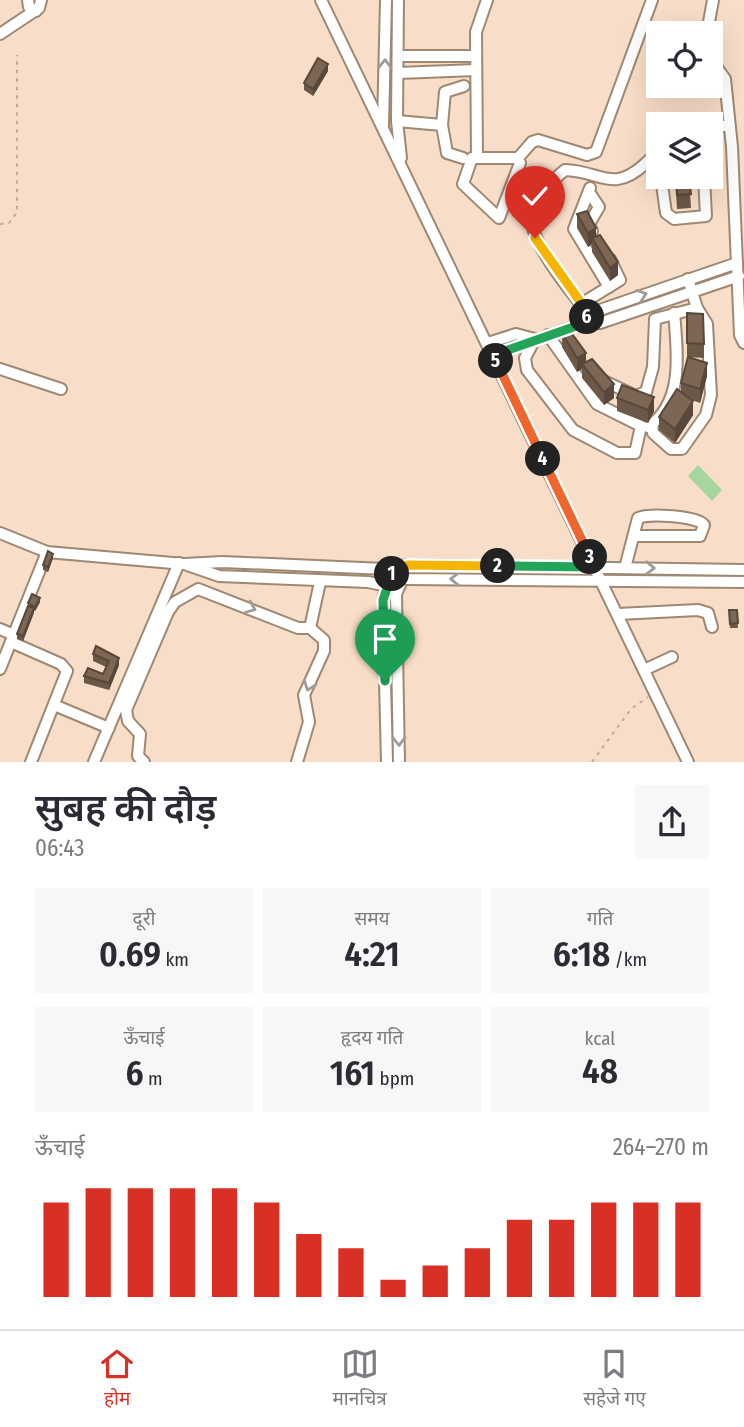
<!DOCTYPE html>
<html lang="hi">
<head>
<meta charset="utf-8">
<style>
  :root { --surface:#fff; --page:#f7f7f7; --text:#2b2b33; --muted:#7c7c81; --line:#e1e1e2; --accent:#d93025 }
  body { margin:0; font-family:"Fira Sans Condensed","Noto Sans Devanagari",sans-serif; background:var(--page); color:var(--text); height:100vh; display:flex; flex-direction:column; font-size:26px; white-space:nowrap }
  * { box-sizing:border-box; margin:0 }
  p { font-size:23px; color:var(--muted) }
  .icon { flex:none; width:38px; height:38px; fill:none; stroke:currentColor; stroke-width:2; stroke-linecap:round; stroke-linejoin:round }
  .map { position:relative; height:762px; overflow:hidden }
  .side { display:flex; flex-direction:column; background:var(--surface); flex:1 }
  .side>* { flex:none }
  .controls { position:absolute; left:646px; top:21px; display:grid; gap:14px }
  .controls a { display:grid; place-items:center; width:77px; height:77px; border-radius:0px; background:var(--surface); box-shadow:0 7px 28px #0002; font-size:35px }
  .pin { position:absolute; display:grid; place-items:center; width:60px; height:60px; color:#fff; margin:-72px -30px; border-radius:50% 50% 50% 0; rotate:-45deg; box-shadow:0 0 7px #0007 }
  .pin .icon { rotate:45deg }
  .km { position:absolute; width:35px; height:35px; margin:-18px; border-radius:50%; background:#222; color:#fff; font-size:19px; line-height:35px; text-align:center }
  .round { display:grid; place-items:center; flex:none; width:74px; height:74px; border-radius:0px; background:var(--page) }
  .summary { display:flex; align-items:center; justify-content:space-between; height:119px; padding:0 35px }
  h1 { font-size:38px; font-weight:600; line-height:52px }
  .stats { display:grid; grid-template-columns:repeat(3,1fr); gap:10px; height:119px; padding:7px 35px }
  .stats div { display:grid; align-content:center; border-radius:0px; background:var(--page); text-align:center }
  .stats b { font-size:35px; font-weight:600 }
  .stats small { font-size:19px; font-weight:400 }
  .stats p { font-size:19px }
  .chart { height:196px; padding:14px 35px }
  .chart p { display:flex; justify-content:space-between }
  .chart svg { width:100%; height:126px; margin-top:7px; stroke:var(--accent); stroke-width:6 }
  .dock { display:flex; justify-content:space-around; align-items:center; height:98px; border-top:2px solid var(--line); background:var(--surface); font-size:19px; color:var(--muted) }
  .dock a { display:grid; justify-items:center; gap:4px }
  .dock .selected { color:var(--accent) }
  .map>svg:first-child { display:block }
</style>
</head>
<body>
<div class="map">
<svg width="744" height="762" viewBox="0 0 744 762">
  <rect width="100%" height="100%" fill="#f8dec8"/>
  <polygon fill="#a6d5a0" points="698,465 722,490 712,501 688,476"/>
  <g fill="none" stroke-linecap="round" stroke-linejoin="round">
    <defs>
      <g id="minor">
        <polyline points="28,0 29,7 36,11"/>
        <polyline points="321,0 688,762"/>
        <polyline points="398,0 397,121 401,158"/>
        <polyline points="707,33 713,0"/>
        <polyline points="0,34 39,8 41,0"/>
        <polyline points="398,56 476,56"/>
        <polyline points="710,58 725,79 732,147 740,335 744,343"/>
        <polyline points="398,73 476,70"/>
        <polyline points="397,121 442,125 447,153 463,158"/>
        <polyline points="383,125 386,0"/>
        <polyline points="442,125 445,92 464,86"/>
        <polyline points="710,126 729,126"/>
        <polyline points="477,158 476,32 487,0"/>
        <polyline points="518,158 520,163 499,218 463,184 472,158 518,158 532,142 538,140 587,155 596,152 652,0"/>
        <polyline points="661,177 666,213 674,219 706,216 704,177"/>
        <polyline points="590,188 574,229 609,287"/>
        <polyline points="589,192 599,207 589,224 592,231"/>
        <polyline points="581,304 620,280 610,259"/>
        <path d="M 589,314 C 574,296 531,243 532,220 C 533,203 552,180 565,170 C 601,171 612,194 645,164 C 651,158 657,155 658,146"/>
        <polyline points="586,319 594,312 737,263"/>
        <polyline points="535,339 525,358 527,370 573,430 617,453 635,453 641,426 597,404 548,335"/>
        <polyline points="488,343 516,334 535,339"/>
        <polyline points="494,355 582,324 600,323 739,276"/>
        <polyline points="0,369 61,389"/>
        <polyline points="604,381 636,396 646,392 653,367 655,319 697,308"/>
        <polyline points="652,424 653,433 671,449 682,449 706,415 711,395 707,324 697,308 688,279"/>
        <path d="M 648,427 C 685,402 677,350 674,313"/>
        <polyline points="0,533 47,552 184,564 223,562 385,569 407,579 744,582"/>
        <polyline points="187,565 219,576 368,582 397,588"/>
        <path d="M 625,568 L 638,518 C 649,513 698,516 704,525 L 700,536 L 634,536"/>
        <polyline points="618,614 698,610 708,613 712,627"/>
        <polyline points="310,628 320,582"/>
        <polyline points="0,629 14,635"/>
        <polyline points="11,642 61,664 67,671 31,762"/>
        <polyline points="0,669 47,552"/>
        <polyline points="644,670 672,657"/>
        <polyline points="54,705 109,728"/>
        <polyline points="94,762 179,563"/>
        <polyline points="144,762 138,756 140,734 128,721 126,710 168,612 175,602 198,589 298,628 310,628 324,640 324,651 304,695 309,722 297,762"/>
        <path d="M 387,762 L 383,600 C 387,583 390,571 408,565 L 744,570"/>
        <polyline points="399,762 396,594 400,585"/>
      </g>
    </defs>
    <use href="#minor" stroke="#9f8873" stroke-width="14"/>
    <g stroke="#c0ab99" stroke-width="2" stroke-dasharray="3.5 5" stroke-linecap="butt">
      <polyline points="0,224 9,223 17,212 17,55"/>
      <polyline points="592,762 631,709 648,697"/>
    </g>
    <use href="#minor" stroke="#fff" stroke-width="10"/>
  </g>
  <g fill="#6c5847">
    <polygon points="328,71 313,96 304,90 304,83"/>
    <polygon points="675,177 689,177 691,208 677,209"/>
    <polygon points="577,214 596,237 618,275 610,281 592,252 592,244 588,247 577,228"/>
    <polygon points="687,313 704,344 704,358 687,357"/>
    <polygon points="562,333 586,362 614,398 604,405 582,378 582,369 577,372 562,347"/>
    <polygon points="707,376 700,403 692,400 693,415 675,443 659,430 659,417 681,392 681,383"/>
    <polygon points="617,398 654,411 648,423 617,411"/>
    <polygon points="53,558 48,572 43,570 43,565"/>
    <polygon points="40,602 35,611 34,611 23,641 17,639 17,634 28,607 28,603"/>
    <polygon points="729,610 737,610 738,628 730,628"/>
    <polygon points="93,654 119,665 109,690 84,683 84,676 103,674 106,667 93,661"/>
  </g>
  <g fill="#58473a">
    <polygon points="328,64 328,71 313,96 313,89"/>
    <polygon points="596,228 596,241 592,238 592,244 588,247 588,233"/>
    <polygon points="618,262 618,275 610,281 610,268"/>
    <polygon points="586,353 586,367 582,364 582,369 577,372 577,358"/>
    <polygon points="707,363 707,376 700,403 700,389"/>
    <polygon points="614,384 614,398 604,405 604,392"/>
    <polygon points="654,397 654,411 648,423 648,410"/>
    <polygon points="693,401 693,415 675,443 675,429"/>
    <polygon points="53,554 53,558 48,572 48,567"/>
    <polygon points="40,598 40,602 35,611 35,607"/>
    <polygon points="34,608 34,613 23,641 23,636"/>
    <polygon points="119,658 119,665 109,690 109,683"/>
  </g>
  <g fill="#7d6653" stroke="#58473a" stroke-width="2">
    <polygon points="318,58 328,64 313,89 304,83"/>
    <polygon points="676,177 689,177 691,194 677,195"/>
    <polygon points="587,211 596,228 588,233 577,214"/>
    <polygon points="600,235 618,262 610,268 592,238"/>
    <polygon points="687,313 703,314 704,344 687,343"/>
    <polygon points="570,331 586,353 577,358 562,333"/>
    <polygon points="688,357 707,363 700,389 681,383"/>
    <polygon points="592,359 614,384 604,392 582,364"/>
    <polygon points="622,385 654,397 648,410 617,398"/>
    <polygon points="677,389 693,401 675,429 659,417"/>
    <polygon points="48,551 53,554 48,567 43,565"/>
    <polygon points="32,594 40,598 35,607 28,603"/>
    <polygon points="28,606 34,608 23,636 17,634"/>
    <polygon points="729,610 737,610 738,623 730,624"/>
    <polygon points="96,646 119,658 109,683 84,676 88,668 103,674 109,661 93,654"/>
  </g>
  <defs><path id="oneway-chevron" d="M-2-3.5L2.5 0L-2 3.5" fill="none" stroke-width="1.6" stroke-linecap="round" stroke-linejoin="round" transform="scale(1.75)"/></defs>
  <g stroke="#a19c98">
    <use href="#oneway-chevron" transform="translate(385 64) rotate(-88)"/>
    <use href="#oneway-chevron" transform="translate(642 295) rotate(-19)"/>
    <use href="#oneway-chevron" transform="translate(650 568) rotate(1)"/>
    <use href="#oneway-chevron" transform="translate(455 579) rotate(-179)"/>
    <use href="#oneway-chevron" transform="translate(251 608) rotate(23)"/>
    <use href="#oneway-chevron" transform="translate(309 686) rotate(110)"/>
    <use href="#oneway-chevron" transform="translate(399 741) rotate(89)"/>
  </g>
  <g fill="none" stroke-linecap="round" stroke-linejoin="round">
    <defs>
      <polyline id="split-1" points="385,681 383,600 392,574"/>
      <polyline id="split-2" points="392,574 408,565 498,566"/>
      <polyline id="split-3" points="498,566 595,567 590,557"/>
      <polyline id="split-4" points="543,459 590,557"/>
      <polyline id="split-5" points="496,361 543,459"/>
      <polyline id="split-6" points="496,361 494,355 582,324 587,317"/>
      <polyline id="split-7" points="535,238 589,314 587,317"/>
    </defs>
    <use href="#split-1" stroke="#fff" stroke-width="14"/>
    <use href="#split-2" stroke="#fff" stroke-width="14"/>
    <use href="#split-3" stroke="#fff" stroke-width="14"/>
    <use href="#split-4" stroke="#fff" stroke-width="14"/>
    <use href="#split-5" stroke="#fff" stroke-width="14"/>
    <use href="#split-6" stroke="#fff" stroke-width="14"/>
    <use href="#split-7" stroke="#fff" stroke-width="14"/>
    <use href="#split-1" stroke="#22a559" stroke-width="9"/>
    <use href="#split-2" stroke="#f5b400" stroke-width="9"/>
    <use href="#split-3" stroke="#22a559" stroke-width="9"/>
    <use href="#split-4" stroke="#f0652b" stroke-width="9"/>
    <use href="#split-5" stroke="#f0652b" stroke-width="9"/>
    <use href="#split-6" stroke="#22a559" stroke-width="9"/>
    <use href="#split-7" stroke="#f5b400" stroke-width="9"/>
  </g>
</svg>
<div class="controls">
<a><svg class="icon" aria-label="locate" viewBox="0 0 24 24"><circle cx="12" cy="12" r="6"/><path d="M12 2v4M12 18v4M2 12h4M18 12h4"/></svg></a>
<a><svg class="icon" aria-label="layers" viewBox="0 0 24 24"><path d="M12 4l9 5-9 5-9-5zM3 14l9 5 9-5"/></svg></a>
</div>
<div class="pin" style="left:385px;top:681px;background:#1e9e55"><svg class="icon" aria-label="arrive" viewBox="0 0 24 24"><path d="M6 21V4h12l-3 4 3 4H6"/></svg></div>
<div class="pin" style="left:535px;top:238px;background:#d93025"><svg class="icon" aria-label="check" viewBox="0 0 24 24"><path d="M5 12l5 5 9-10"/></svg></div>
<b class="km" style="left:392px;top:574px">1</b>
<b class="km" style="left:498px;top:566px">2</b>
<b class="km" style="left:590px;top:557px">3</b>
<b class="km" style="left:543px;top:459px">4</b>
<b class="km" style="left:496px;top:361px">5</b>
<b class="km" style="left:587px;top:317px">6</b>
</div>
<section class="side">
<div class="summary"><div><h1>सुबह की दौड़</h1><p>06:43</p></div><a class="round"><svg class="icon" aria-label="share" viewBox="0 0 24 24"><path d="M12 15V3M7 8l5-5 5 5M5 13v7h14v-7"/></svg></a></div>
<div class="stats">
<div><p>दूरी</p><b>0.69<small> km</small></b></div>
<div><p>समय</p><b>4:21</b></div>
<div><p>गति</p><b>6:18<small> /km</small></b></div>
</div>
<div class="stats">
<div><p>ऊँचाई</p><b>6<small> m</small></b></div>
<div><p>हृदय गति</p><b>161<small> bpm</small></b></div>
<div><p>kcal</p><b>48</b></div>
</div>
<div class="chart"><p><span>ऊँचाई</span>264–270 m</p>
<svg viewBox="0 0 160 44" preserveAspectRatio="none"><path d="M5 44V11M15 44V6M25 44V6M35 44V6M45 44V6M55 44V11M65 44V22M75 44V27M85 44V38M95 44V33M105 44V27M115 44V17M125 44V17M135 44V11M145 44V11M155 44V11"/></svg>
</div>
</section>
<nav class="dock">
<a class="selected"><svg class="icon" aria-label="home" viewBox="0 0 24 24"><path d="M3 11l9-7 9 7M6 9v11h12V9"/></svg>होम</a>
<a><svg class="icon" aria-label="map" viewBox="0 0 24 24"><path d="M3 6l6-2 6 2 6-2v14l-6 2-6-2-6 2zM9 4v14M15 6v14"/></svg>मानचित्र</a>
<a><svg class="icon" aria-label="saved" viewBox="0 0 24 24"><path d="M7 4h10v16l-5-4-5 4z"/></svg>सहेजे गए</a>
</nav>
</body>
</html>
